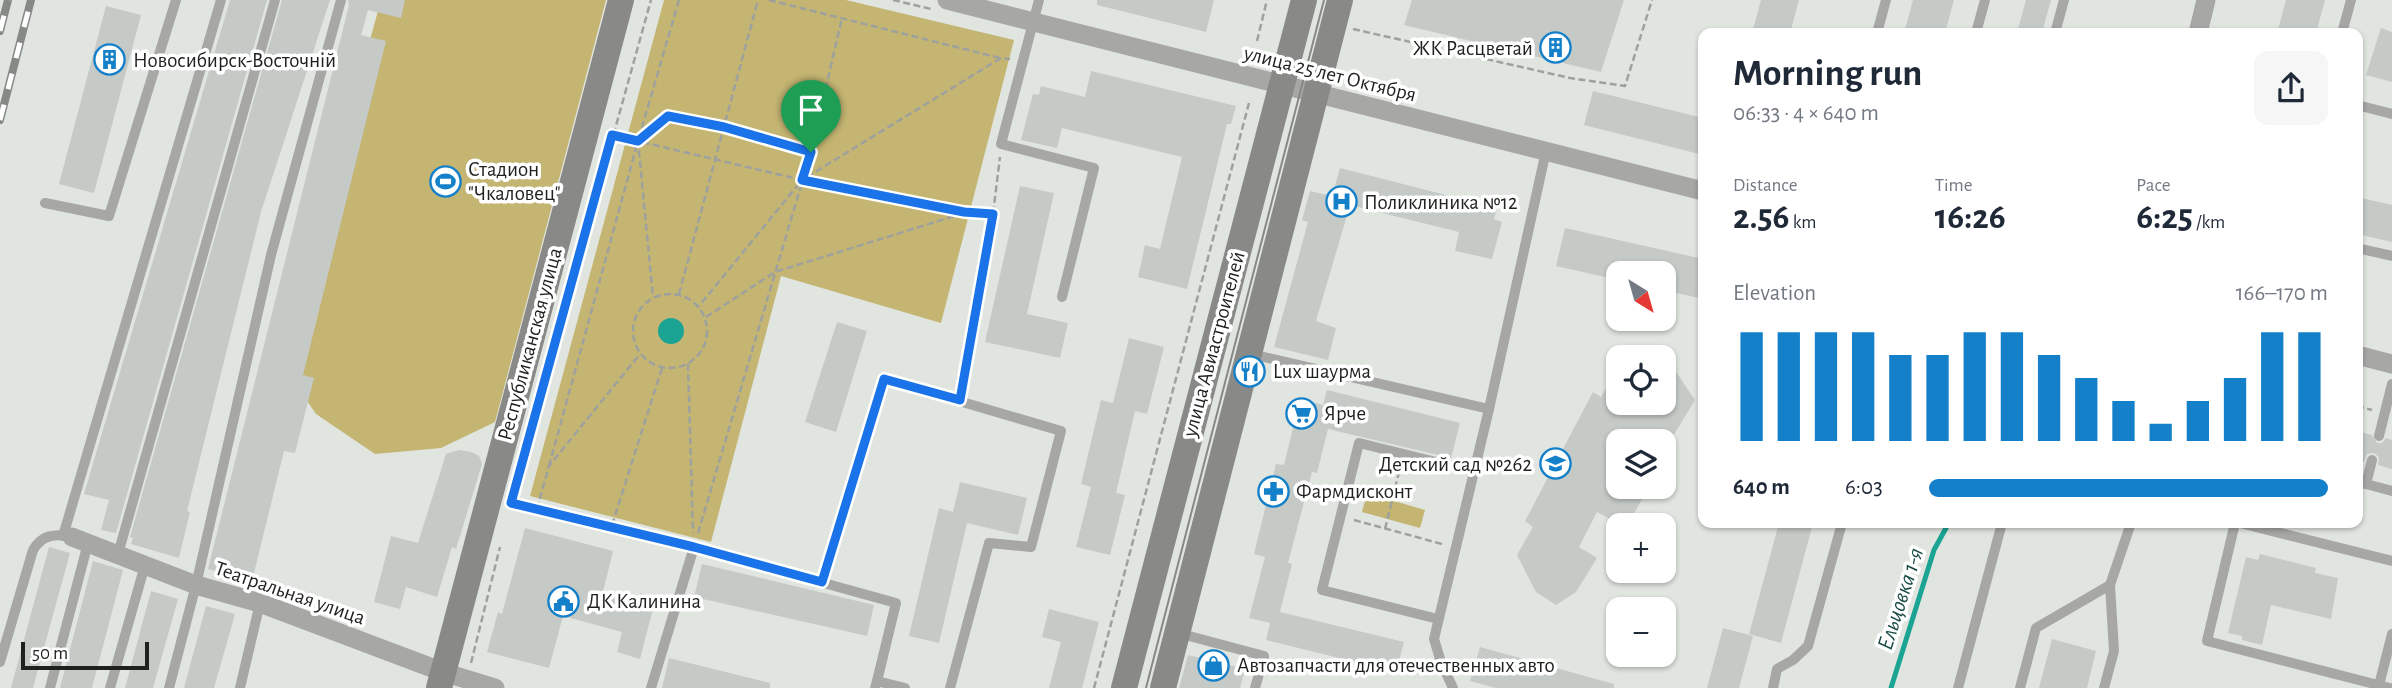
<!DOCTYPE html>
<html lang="en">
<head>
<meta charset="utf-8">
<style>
  :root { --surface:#fff; --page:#f6f6f7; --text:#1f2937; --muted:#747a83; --accent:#1580ca }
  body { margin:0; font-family:"Alegreya Sans",sans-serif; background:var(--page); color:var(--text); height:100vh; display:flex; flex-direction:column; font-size:26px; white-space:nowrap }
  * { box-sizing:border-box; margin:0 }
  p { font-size:23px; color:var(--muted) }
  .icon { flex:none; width:38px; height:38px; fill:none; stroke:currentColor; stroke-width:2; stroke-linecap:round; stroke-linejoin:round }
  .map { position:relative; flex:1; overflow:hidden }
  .drawer { position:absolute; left:1698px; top:28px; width:665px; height:500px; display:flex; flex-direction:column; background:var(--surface); border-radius:14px; box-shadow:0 2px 5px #0004 }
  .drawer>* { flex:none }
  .needle { width:46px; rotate:143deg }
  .buttons { position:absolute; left:1606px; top:261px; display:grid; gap:14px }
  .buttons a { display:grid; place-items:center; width:70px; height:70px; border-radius:14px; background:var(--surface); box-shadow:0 2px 5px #0004; font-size:35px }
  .scale { position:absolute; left:21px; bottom:18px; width:128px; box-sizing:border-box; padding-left:7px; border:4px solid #1f211f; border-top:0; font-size:19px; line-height:24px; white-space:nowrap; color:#1f211f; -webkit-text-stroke:5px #fff; paint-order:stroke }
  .pin { position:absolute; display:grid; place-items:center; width:60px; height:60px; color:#fff; margin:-72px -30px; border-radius:50% 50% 50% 0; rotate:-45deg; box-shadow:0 0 7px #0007 }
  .pin .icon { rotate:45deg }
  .round { display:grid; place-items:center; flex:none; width:74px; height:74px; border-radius:14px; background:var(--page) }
  .summary { display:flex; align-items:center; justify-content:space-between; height:119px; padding:0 35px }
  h1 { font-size:38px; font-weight:700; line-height:52px }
  .figures { display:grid; grid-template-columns:repeat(3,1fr); gap:10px; height:119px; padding:7px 35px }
  .figures div { display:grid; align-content:center }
  .figures b { font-size:35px; font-weight:700 }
  .figures small { font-size:19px; font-weight:400 }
  .figures p { font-size:19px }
  .chart { height:196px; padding:14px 35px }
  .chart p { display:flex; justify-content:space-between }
  .chart svg { width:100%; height:126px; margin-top:7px; stroke:var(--accent); stroke-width:6 }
  ul { padding:0 35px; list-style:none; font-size:23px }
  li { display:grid; grid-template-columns:112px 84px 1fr; align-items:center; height:52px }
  li i { height:18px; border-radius:9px; background:var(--accent) }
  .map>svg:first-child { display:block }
</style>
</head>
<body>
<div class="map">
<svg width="2392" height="688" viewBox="0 0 2392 688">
  <rect width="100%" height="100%" fill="#e1e5e0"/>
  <g fill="#c4b572">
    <polygon points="381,0 606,0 495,422 441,448 375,454 316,414 281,363"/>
    <polygon points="664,0 846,0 1014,40 941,323 781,276 711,542 530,496"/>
    <polygon points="1367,493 1425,510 1420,528 1362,512"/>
  </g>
  <circle fill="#1ba494" cx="671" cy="331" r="13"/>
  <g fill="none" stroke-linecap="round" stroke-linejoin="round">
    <polyline stroke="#1ba494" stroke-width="5" points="1891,688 1934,550 1946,528 1944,523"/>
  </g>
  <g fill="#c5cac7">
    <polygon points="230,0 267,0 116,533 101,530 109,500 84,494"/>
    <polygon points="282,0 330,0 261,212 187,511 190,512 179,558 131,544 133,538 130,537"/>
    <polygon points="348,0 405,0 401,18 368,10 361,35 386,41 303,375 314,378 295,453 284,451 254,573 229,567 226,581 213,577 215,571 208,569 349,5"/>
    <polygon points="1097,0 1214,0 1206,32 1097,5"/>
    <polygon points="1412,0 1624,0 1601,72 1404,25"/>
    <polygon points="1761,0 1799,0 1790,33 1752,33"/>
    <polygon points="1913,0 1954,0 1945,33 1904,33"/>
    <polygon points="2026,0 2051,0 2042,33 2017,33"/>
    <polygon points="2286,0 2325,0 2316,33 2277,33"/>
    <polygon points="106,6 141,15 94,193 59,184"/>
    <polygon points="2381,28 2392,32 2392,82 2366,75"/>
    <polygon points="1091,71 1236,106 1231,124 1227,124 1187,289 1138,277 1145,245 1160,249 1182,157 1062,128 1057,148 1021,140 1033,94 1039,95 1041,86 1085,97"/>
    <polygon points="1593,91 1703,118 1703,155 1584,125"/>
    <polygon points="1340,168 1497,208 1494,219 1502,222 1492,259 1455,251 1459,232 1350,205 1316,321 1336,328 1328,360 1274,347 1308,222 1302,220 1310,191 1332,196"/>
    <polygon points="1020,186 1054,193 1027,314 1068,323 1060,358 985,342"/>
    <polygon points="2357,197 2392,205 2392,242 2357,234"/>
    <polygon points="1565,228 1703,259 1703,299 1664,290 1664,273 1619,273 1619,280 1556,266"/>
    <polygon points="837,322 867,331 836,432 805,422"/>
    <polygon points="1129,338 1164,347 1147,414 1135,411 1116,493 1125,495 1110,555 1076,547 1091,487 1081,484 1101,400 1113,403"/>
    <polygon points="1664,354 1695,400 1670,441 1619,441 1619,486 1650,486 1627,525 1621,525 1597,512 1579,547 1597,558 1576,592 1556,605 1536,592 1517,555 1533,527 1525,521 1593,392 1601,397 1619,365 1619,402 1664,402"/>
    <polygon points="1327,390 1460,423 1451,458 1328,429 1317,473 1312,472 1288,563 1292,564 1280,612 1404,642 1396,672 1266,640 1270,623 1249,618 1265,557 1254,554 1276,464 1284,465 1300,399 1323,405"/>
    <polygon points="2357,431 2372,435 2377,443 2382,443 2386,438 2392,440 2392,469 2378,465 2379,457 2374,453 2367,454 2364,462 2357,460"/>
    <polygon points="459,450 471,452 479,456 482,464 456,549 452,547 437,597 406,587 400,609 374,602 391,536 418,543 446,454"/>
    <polygon points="960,482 1027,498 1018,535 967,523 939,643 909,636 939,508 953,512"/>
    <polygon points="1779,523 1813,523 1781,643 1749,634"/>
    <polygon points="525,528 613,551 602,596 637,605 640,593 656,597 640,659 617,652 622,632 563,616 549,668 487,652 498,612 502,614"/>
    <polygon points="49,547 70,553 33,688 11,688"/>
    <polygon points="2260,554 2316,568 2315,573 2338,578 2331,619 2271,605 2262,645 2242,640 2242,636 2228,633 2246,557 2258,560"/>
    <polygon points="93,561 123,570 92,688 60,688"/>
    <polygon points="702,564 874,605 867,636 694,597"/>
    <polygon points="151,591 178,599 153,688 125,688"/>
    <polygon points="206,606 235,614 214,688 184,688"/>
    <polygon points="1049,609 1099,622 1082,688 1049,688 1061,642 1042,637"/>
    <polygon points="1723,628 1753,636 1739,688 1707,688"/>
    <polygon points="2052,639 2096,651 2087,688 2039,688"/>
    <polygon points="1480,647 1614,684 1614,688 1496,688 1470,681"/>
    <polygon points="1188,655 1245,669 1240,688 1179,688"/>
    <polygon points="669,658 770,683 770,688 662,688"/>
  </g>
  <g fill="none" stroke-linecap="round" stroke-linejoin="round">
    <g stroke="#9ea19d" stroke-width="2.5" stroke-dasharray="7 3.5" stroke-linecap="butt">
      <polyline points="679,0 638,141 668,116 724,127 811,152"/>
      <polyline points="769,0 1000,58"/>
      <polyline points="893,0 931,9"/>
      <polyline points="1353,29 1570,78 1625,86 1652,0"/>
      <polyline points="1257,41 1267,0"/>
      <polyline points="612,135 802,180 699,306"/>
      <polyline points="965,213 993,214"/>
      <circle cx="670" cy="331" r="37"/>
      <polyline points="679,294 758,0"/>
      <polyline points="706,317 775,272 964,213 802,180 1001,58 1010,59"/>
      <polyline points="688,364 693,533"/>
      <polyline points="962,389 993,214 1000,157"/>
      <polyline points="2357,406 2372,410"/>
      <polyline points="529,438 651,0"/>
      <polyline points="549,466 638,141 653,297"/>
      <polyline points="512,501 536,509 680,543"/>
      <polyline points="537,509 549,466 640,354"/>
      <polyline points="1354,520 1442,544"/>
      <polyline points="612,525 662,368"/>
      <polyline points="1385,529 1400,468"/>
      <polyline points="698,533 811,152 842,18"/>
      <polyline points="471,663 500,547"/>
      <polyline points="1094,688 1249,103"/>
    </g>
    <g stroke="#a7a7a5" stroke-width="10">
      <polyline points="1039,0 1001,144 1094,168 1062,297"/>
      <polyline points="1877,33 1886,0"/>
      <polyline points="1976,33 1985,0"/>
      <polyline points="2055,33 2064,0"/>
      <polyline points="2342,33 2351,0"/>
      <polyline points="2357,105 2392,114"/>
      <polyline points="45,203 109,216 176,0"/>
      <polyline points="2357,248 2392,256"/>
      <polyline points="1251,354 1489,409"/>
      <polyline points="2379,436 2392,384"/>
      <polyline points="2357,482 2366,484 2372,460"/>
      <polyline points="2366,484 2392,491"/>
      <polyline points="2235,523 2207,641 2390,688"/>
      <polyline points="2240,523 2392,561"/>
      <polyline points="63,536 221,0"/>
      <polyline points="118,554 275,0"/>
      <polyline points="822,582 884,379 1061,431 1031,547 989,543 950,688"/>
      <polyline points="1438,619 1322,590 1359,443 1473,471"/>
      <polyline points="1178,633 1264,656 1255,688"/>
      <path d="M 0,662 L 33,550 C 42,535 53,534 70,536"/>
      <polyline points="2379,685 2392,634"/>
      <polyline points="50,688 88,543"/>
      <polyline points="110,688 145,565"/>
      <polyline points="169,688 196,585 271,255 341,0"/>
      <polyline points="240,688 260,603"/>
      <polyline points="651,688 694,547 896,603 877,681"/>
      <polyline points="875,688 877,681 905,688"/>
      <polyline points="1453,688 1441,662 1434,639 1489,409 1546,151"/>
      <polyline points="1773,688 1777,669 1793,660 1808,646 1842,523"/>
      <polyline points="1958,688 2002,523"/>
      <polyline points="2020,688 2036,628 2110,585"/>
      <polyline points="2104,688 2114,651 2110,585 2131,523"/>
    </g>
    <g stroke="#a7a7a5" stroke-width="19">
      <polyline points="947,0 1703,191"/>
      <polyline points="2198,33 2206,0"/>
      <polyline points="2357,355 2392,364"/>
      <polyline points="72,537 196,585 260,603 443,672 495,688"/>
    </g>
    <g stroke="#898a87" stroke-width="26">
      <polyline points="439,688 621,0"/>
      <polyline points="1124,688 1304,0"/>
      <polyline points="1163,688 1340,0"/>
    </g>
    <polyline stroke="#868986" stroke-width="2" points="1146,688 1324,0"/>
    <defs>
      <g id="rail">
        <polyline points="0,31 8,0"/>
        <polyline points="0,120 31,0"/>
      </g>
    </defs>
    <use href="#rail" stroke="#868986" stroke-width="8"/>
    <use href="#rail" stroke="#fff" stroke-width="5" stroke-dasharray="16" stroke-linecap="butt"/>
  </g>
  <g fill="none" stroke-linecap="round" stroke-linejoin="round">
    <defs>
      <polygon id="route" points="668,116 724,127 811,152 802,180 964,212 993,214 960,400 884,379 822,582 694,547 511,503 612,135 638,141"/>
    </defs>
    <use href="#route" stroke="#fff" stroke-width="14"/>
    <use href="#route" stroke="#1a73e8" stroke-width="9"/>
  </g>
  <defs>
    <symbol id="building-ring" viewBox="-11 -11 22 22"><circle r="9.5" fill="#fff" stroke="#1580ca" stroke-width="1.5"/><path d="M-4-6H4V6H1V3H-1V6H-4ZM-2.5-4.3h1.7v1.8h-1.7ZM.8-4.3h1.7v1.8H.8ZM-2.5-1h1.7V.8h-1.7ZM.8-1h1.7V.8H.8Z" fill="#1580ca"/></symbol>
    <symbol id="stadium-ring" viewBox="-11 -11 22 22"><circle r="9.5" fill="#fff" stroke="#1580ca" stroke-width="1.5"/><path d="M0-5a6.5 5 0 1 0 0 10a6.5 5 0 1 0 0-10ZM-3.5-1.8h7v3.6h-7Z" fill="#1580ca"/></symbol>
    <symbol id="hospital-ring" viewBox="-11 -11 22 22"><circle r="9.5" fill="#fff" stroke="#1580ca" stroke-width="1.5"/><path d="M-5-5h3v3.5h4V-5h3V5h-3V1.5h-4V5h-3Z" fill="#1580ca"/></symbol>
    <symbol id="restaurant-ring" viewBox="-11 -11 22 22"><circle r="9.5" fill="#fff" stroke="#1580ca" stroke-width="1.5"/><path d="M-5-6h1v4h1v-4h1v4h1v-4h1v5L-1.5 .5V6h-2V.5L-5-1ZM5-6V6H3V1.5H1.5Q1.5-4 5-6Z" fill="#1580ca"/></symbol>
    <symbol id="supermarket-ring" viewBox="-11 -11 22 22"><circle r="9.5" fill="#fff" stroke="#1580ca" stroke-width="1.5"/><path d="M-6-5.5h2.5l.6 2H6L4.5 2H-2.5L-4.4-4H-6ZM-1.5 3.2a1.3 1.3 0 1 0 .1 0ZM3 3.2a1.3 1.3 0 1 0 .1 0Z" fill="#1580ca"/></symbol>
    <symbol id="school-ring" viewBox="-11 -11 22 22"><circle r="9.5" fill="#fff" stroke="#1580ca" stroke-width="1.5"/><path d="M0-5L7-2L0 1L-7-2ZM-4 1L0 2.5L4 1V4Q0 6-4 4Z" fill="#1580ca"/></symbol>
    <symbol id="pharmacy-ring" viewBox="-11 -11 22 22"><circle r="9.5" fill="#fff" stroke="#1580ca" stroke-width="1.5"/><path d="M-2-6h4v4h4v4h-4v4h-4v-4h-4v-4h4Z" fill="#1580ca"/></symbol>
    <symbol id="civic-ring" viewBox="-11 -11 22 22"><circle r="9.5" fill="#fff" stroke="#1580ca" stroke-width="1.5"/><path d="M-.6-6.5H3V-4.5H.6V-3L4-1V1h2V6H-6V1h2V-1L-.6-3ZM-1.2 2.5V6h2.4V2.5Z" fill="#1580ca"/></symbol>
    <symbol id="shop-ring" viewBox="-11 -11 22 22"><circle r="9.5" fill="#fff" stroke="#1580ca" stroke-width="1.5"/><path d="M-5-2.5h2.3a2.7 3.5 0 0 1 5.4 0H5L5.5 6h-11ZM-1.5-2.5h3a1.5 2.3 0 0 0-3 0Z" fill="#1580ca"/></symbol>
  </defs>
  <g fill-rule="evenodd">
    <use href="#building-ring" x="1538" y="30" width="35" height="35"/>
    <use href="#building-ring" x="92" y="42" width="35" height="35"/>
    <use href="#stadium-ring" x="428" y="164" width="35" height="35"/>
    <use href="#hospital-ring" x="1324" y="184" width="35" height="35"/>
    <use href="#restaurant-ring" x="1232" y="354" width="35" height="35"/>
    <use href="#supermarket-ring" x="1284" y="396" width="35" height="35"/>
    <use href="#school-ring" x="1538" y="446" width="35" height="35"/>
    <use href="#pharmacy-ring" x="1256" y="474" width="35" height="35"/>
    <use href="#civic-ring" x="546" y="584" width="35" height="35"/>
    <use href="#shop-ring" x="1196" y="648" width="35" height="35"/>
  </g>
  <g text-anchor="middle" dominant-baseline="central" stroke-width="7" stroke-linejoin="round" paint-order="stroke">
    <g font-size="21" fill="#1f211f" stroke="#fff" text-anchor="start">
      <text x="1533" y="48" text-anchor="end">ЖК Расцветай</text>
      <text x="133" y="60">Новосибирск-Восточній</text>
      <text x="468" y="169">Стадион<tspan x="468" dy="24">"Чкаловец"</tspan></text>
      <text x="1364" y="202">Поликлиника №12</text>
      <text x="1273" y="371">Lux шаурма</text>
      <text x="1324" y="413">Ярче</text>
      <text x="1532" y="464" text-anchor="end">Детский сад №262</text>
      <text x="1296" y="491">Фармдисконт</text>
      <text x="587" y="601">ДК Калинина</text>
      <text x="1237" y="665">Автозапчасти для отечественных авто</text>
    </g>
    <g font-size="21" fill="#1f211f" stroke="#fff">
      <text transform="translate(1330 74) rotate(14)">улица 25 лет Октября</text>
      <text transform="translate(530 344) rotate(-75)">Республиканская улица</text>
      <text transform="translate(1214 344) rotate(-75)">улица Авиастроителей</text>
      <text transform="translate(290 593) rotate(19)">Театральная улица</text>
    </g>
    <g font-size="23" font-style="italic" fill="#174b44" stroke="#fff">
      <text transform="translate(1901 599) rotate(-72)">Ельцовка 1-я</text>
    </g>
  </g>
</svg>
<div class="buttons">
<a><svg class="needle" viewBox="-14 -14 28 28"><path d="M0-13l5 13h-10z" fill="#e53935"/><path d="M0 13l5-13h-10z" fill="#747a83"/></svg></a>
<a><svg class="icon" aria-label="locate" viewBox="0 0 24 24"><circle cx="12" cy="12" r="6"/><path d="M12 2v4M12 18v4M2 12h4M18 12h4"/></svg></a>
<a><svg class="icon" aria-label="layers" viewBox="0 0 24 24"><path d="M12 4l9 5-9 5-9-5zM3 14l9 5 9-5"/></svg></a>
<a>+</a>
<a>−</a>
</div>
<div class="scale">50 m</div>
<div class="pin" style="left:811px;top:152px;background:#1e9e55"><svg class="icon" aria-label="arrive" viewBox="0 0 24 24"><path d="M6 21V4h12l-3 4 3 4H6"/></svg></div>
<section class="drawer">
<div class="summary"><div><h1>Morning run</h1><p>06:33 · 4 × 640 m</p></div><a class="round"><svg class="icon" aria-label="share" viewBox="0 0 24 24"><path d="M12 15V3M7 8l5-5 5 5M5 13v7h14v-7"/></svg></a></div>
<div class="figures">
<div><p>Distance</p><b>2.56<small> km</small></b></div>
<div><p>Time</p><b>16:26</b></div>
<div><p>Pace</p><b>6:25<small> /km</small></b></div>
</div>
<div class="chart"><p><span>Elevation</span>166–170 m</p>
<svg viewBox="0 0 160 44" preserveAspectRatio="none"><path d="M5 44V6M15 44V6M25 44V6M35 44V6M45 44V14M55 44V14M65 44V6M75 44V6M85 44V14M95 44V22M105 44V30M115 44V38M125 44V30M135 44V22M145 44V6M155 44V6"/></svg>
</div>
<ul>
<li><b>640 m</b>6:03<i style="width:100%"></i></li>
</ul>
</section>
</div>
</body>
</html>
